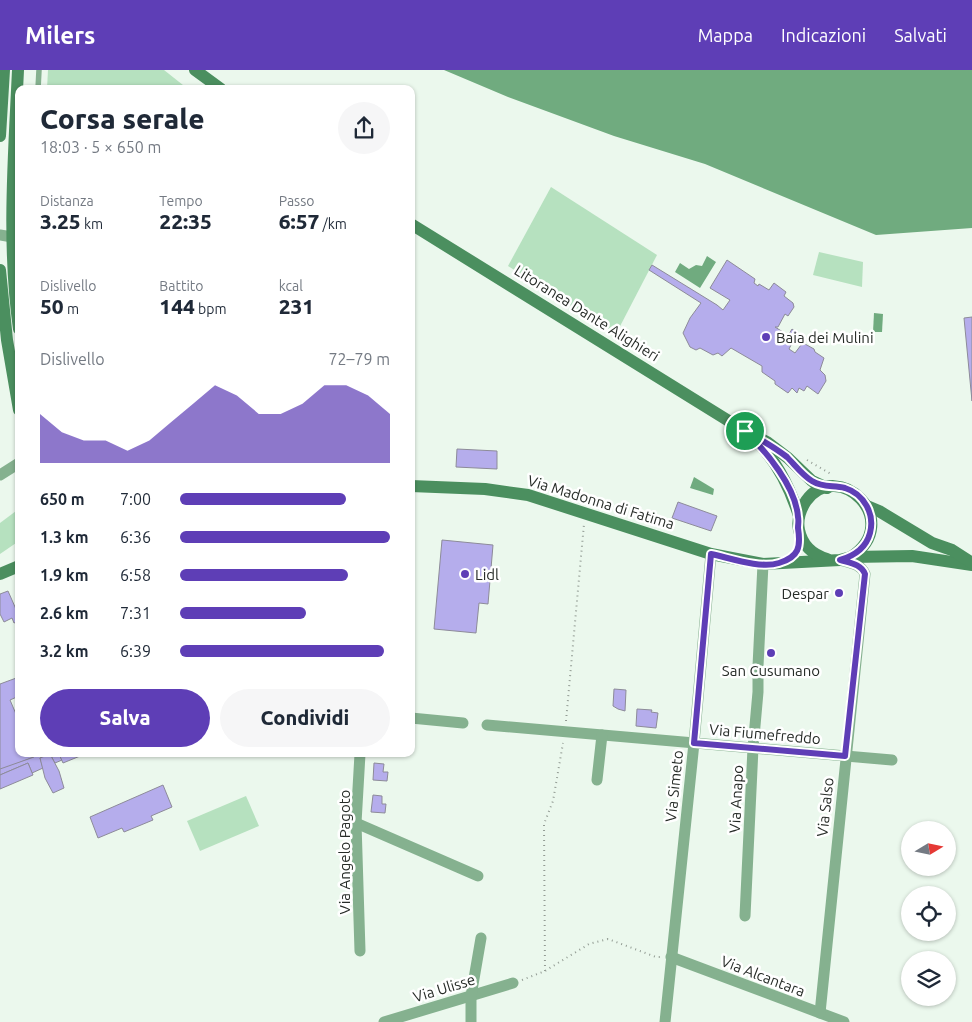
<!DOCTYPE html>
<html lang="it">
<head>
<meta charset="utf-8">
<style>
  :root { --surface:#fff; --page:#f6f6f7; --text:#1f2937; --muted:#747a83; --accent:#5e3eb6 }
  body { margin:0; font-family:Ubuntu,sans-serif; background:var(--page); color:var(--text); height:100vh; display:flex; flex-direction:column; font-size:19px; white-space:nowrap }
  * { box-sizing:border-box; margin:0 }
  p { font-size:16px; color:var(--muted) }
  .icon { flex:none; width:28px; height:28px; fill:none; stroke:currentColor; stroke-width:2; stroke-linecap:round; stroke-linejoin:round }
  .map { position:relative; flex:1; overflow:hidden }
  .panel { position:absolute; left:15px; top:15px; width:400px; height:672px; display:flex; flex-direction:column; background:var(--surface); border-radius:10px; box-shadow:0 1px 4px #0004 }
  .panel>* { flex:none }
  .needle { width:32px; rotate:80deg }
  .buttons { position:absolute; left:901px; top:751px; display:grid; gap:10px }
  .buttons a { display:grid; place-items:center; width:55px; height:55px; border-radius:50%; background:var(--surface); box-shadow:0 1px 4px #0004; font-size:25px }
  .pin { position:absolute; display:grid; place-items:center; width:42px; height:42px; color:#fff; margin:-21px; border:2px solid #fff; border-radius:50%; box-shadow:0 1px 5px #0007 }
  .round { display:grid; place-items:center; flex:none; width:52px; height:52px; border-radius:26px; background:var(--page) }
  .head { display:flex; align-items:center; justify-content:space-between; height:85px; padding:0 25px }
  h1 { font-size:28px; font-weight:800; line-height:38px }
  .figures { display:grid; grid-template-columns:repeat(3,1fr); gap:8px; height:85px; padding:5px 25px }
  .figures div { display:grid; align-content:center }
  .figures b { font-size:21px; font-weight:800 }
  .figures small { font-size:14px; font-weight:400 }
  .figures p { font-size:14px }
  .chart { height:140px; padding:10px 25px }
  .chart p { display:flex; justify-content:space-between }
  .chart svg { width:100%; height:90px; margin-top:5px; fill:var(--accent); opacity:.7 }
  .primary-button { display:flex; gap:10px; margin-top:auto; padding:10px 25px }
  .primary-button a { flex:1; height:58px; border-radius:30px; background:var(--accent); color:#fff; font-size:20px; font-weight:800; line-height:58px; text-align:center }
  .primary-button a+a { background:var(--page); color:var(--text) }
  ul { padding:0 25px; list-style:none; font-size:16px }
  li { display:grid; grid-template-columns:80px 60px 1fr; align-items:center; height:38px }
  li i { height:12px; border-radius:6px; background:var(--accent) }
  header { display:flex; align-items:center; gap:30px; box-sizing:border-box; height:70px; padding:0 25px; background:var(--accent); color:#fff }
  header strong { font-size:24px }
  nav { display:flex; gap:28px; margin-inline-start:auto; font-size:18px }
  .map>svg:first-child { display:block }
</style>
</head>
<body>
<header>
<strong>Milers</strong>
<nav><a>Mappa</a><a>Indicazioni</a><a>Salvati</a></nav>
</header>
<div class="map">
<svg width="972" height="952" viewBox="0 0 972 952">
  <rect width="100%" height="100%" fill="#ebf8ed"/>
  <g fill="#b6e1bf">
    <polygon points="48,0 164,0 188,19 47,19"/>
    <polygon points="551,117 657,185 616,264 508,196"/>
    <polygon points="819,182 863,192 862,217 813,205"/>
    <polygon points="16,441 19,445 19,471 0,484 0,453"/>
    <polygon points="246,726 259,756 200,781 187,751"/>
  </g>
  <g fill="#70ab7f">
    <polygon points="444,0 972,0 972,158 876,165 705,94 614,66 508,27"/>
    <polygon points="707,186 716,192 700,218 675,202 680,193 689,199 696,195 702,196"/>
    <polygon points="874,243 883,244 882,262 873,262"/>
    <polygon points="694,407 714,419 713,425 690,418"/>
  </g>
  <g fill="#b5adec" stroke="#8d8b99">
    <polygon points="727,190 755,209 754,213 758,216 759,214 769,220 774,213 786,222 784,226 793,233 794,237 788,246 785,244 778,257 775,257 783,262 780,265 786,269 792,259 797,263 789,279 795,283 801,275 805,274 814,279 815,282 824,288 820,300 825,305 826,311 818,324 807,316 804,321 799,318 797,323 792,318 788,323 775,314 775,311 762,302 762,296 731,278 722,286 718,283 713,285 700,278 696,280 690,277 683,263 690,248 701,233 649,200 652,195 717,235 723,240 730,230 710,218"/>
    <polygon points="972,247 972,331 964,248"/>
    <polygon points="457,379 497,381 497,399 456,397"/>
    <polygon points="678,432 717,446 711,461 672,448"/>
    <polygon points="442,470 493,475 488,534 479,533 476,563 434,559"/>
    <polygon points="8,521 19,546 19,551 14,553 12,548 4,552 0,544 0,524"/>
    <polygon points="19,607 19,626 10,630 19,651 19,684 32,684 34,687 0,700 0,614"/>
    <polygon points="614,619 626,620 625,641 618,639 613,636"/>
    <polygon points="637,639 652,640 651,642 658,643 656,658 636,656"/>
    <polygon points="32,684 59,684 62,690 55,693 50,684 40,688 43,698 32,703 28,693 0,705 0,699 34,687"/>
    <polygon points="50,684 59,701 64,718 53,723 45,708 40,688"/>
    <polygon points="59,684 85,684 63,693"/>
    <polygon points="28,693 33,705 0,719 0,705"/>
    <polygon points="374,693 384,694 383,702 388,702 387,711 373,710"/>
    <polygon points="163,715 172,737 151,746 153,750 124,762 122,758 98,768 90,747"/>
    <polygon points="373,725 382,726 382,734 386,734 385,743 371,742"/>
  </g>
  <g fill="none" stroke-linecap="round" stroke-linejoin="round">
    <g stroke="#939c94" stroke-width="2" stroke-dasharray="1 4" stroke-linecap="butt">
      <polyline points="807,390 831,404"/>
      <polyline points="566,651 584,454"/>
      <polyline points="545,901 544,754 553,731 563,673"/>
      <polyline points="522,910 545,901 589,874 608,869 656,887 662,887"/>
    </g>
    <polyline stroke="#85b18f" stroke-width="5.5" points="38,19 39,0"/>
    <g stroke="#85b18f" stroke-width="11">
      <polyline points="0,165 12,167"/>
      <polyline points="0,405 19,393"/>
      <polyline points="411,648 463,653"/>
      <polyline points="487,655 892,690"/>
      <polyline points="597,710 602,665"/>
      <polyline points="356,753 478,806"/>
      <polyline points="745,846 753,678 758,622 758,596 763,494"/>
      <polyline points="360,881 356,753 360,684"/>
      <polyline points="671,887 844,952"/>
      <path d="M 820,943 L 865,504 C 861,494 850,493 840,490"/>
      <polyline points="384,952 513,913"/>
      <polyline points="471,952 471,926 481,868"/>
      <polyline points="665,952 694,673 711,484"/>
    </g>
    <g stroke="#4b8f5f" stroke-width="12">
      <path d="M 18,0 C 14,86 7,173 19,259"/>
      <polyline points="195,0 221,19"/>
      <polyline points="0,66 4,0"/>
      <polyline points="411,154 745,361 767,372 788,388 812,411 827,418"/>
      <polyline points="0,200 7,270 19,340"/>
      <path d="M 756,371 C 777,391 790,418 799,446"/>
      <polyline points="411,416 485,419 528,425 711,484 763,494 840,490 851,487 912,486 972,495"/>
      <polyline points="867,436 879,441 932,473 952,480 972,493"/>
      <path d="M 827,489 C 813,485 802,475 799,460 C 797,450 800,440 806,431 C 838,387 905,451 851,487"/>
      <polyline points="0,504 19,496"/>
    </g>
  </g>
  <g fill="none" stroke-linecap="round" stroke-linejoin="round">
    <defs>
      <path id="route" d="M 745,361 C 760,369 774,377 787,387 C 795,395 802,405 812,411 C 823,418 833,415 845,418 C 864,424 875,444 870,463 C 866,478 854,486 840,490 C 850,493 861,494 865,504 L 845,686 L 694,673 L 711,484 C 730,488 760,499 779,493 C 799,487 801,477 798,458 C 798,454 799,451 798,447 C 796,417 766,381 745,361 Z"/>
    </defs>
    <use href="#route" stroke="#fff" stroke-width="10"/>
    <use href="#route" stroke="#5e3eb6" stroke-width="6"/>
  </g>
  <g fill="#5e3eb6" stroke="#fff" stroke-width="2">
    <circle cx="766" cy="267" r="5"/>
    <circle cx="465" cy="504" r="5"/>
    <circle cx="839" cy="523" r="5"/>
    <circle cx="771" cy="583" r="5"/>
  </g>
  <g text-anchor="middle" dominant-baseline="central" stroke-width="5" stroke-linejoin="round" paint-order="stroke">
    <g font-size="15" fill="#272c28" stroke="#fff">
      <text transform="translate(587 243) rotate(32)">Litoranea Dante Alighieri</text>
      <text transform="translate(601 432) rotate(17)">Via Madonna di Fatima</text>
      <text transform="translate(765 664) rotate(5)">Via Fiumefreddo</text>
      <text transform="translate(674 716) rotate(-84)">Via Simeto</text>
      <text transform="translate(736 729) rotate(-87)">Via Anapo</text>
      <text transform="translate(825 737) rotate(-84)">Via Salso</text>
      <text transform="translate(344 782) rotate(-90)">Via Angelo Pagoto</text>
      <text transform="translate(763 906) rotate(21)">Via Alcantara</text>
      <text transform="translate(444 918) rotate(-17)">Via Ulisse</text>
    </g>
    <g font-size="15" fill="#272c28" stroke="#fff" text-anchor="start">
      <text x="776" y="267">Baia dei Mulini</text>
      <text x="475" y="504">Lidl</text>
      <text x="829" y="523" text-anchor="end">Despar</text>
      <text x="771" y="600" text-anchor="middle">San Cusumano</text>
    </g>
  </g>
</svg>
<div class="buttons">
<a><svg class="needle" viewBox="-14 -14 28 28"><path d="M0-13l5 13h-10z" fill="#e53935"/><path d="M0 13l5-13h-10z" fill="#747a83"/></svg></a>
<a><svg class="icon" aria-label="locate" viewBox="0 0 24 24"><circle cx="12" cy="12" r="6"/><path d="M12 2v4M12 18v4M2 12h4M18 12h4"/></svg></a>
<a><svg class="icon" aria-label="layers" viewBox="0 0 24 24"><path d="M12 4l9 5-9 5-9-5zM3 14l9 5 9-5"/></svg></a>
</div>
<div class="pin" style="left:745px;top:361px;background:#1e9e55"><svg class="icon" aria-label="arrive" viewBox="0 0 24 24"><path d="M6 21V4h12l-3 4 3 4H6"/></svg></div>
<section class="panel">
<div class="head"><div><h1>Corsa serale</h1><p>18:03 · 5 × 650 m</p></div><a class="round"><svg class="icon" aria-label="share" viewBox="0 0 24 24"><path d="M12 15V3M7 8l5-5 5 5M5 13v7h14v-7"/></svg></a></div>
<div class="figures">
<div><p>Distanza</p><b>3.25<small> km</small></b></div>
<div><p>Tempo</p><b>22:35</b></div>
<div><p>Passo</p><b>6:57<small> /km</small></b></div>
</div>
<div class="figures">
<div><p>Dislivello</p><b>50<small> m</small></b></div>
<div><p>Battito</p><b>144<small> bpm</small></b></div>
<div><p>kcal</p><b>231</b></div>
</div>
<div class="chart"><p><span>Dislivello</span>72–79 m</p>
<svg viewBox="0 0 160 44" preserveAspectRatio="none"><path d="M0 44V20L10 29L20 33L30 33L40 38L50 33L60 24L70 15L80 6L90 11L100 20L110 20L120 15L130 6L140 6L150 11L160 20V44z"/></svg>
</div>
<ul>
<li><b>650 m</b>7:00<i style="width:79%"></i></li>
<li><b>1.3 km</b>6:36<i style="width:100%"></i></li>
<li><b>1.9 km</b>6:58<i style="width:80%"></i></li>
<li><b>2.6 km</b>7:31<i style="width:60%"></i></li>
<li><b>3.2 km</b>6:39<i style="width:97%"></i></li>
</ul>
<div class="primary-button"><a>Salva</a><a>Condividi</a></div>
</section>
</div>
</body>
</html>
